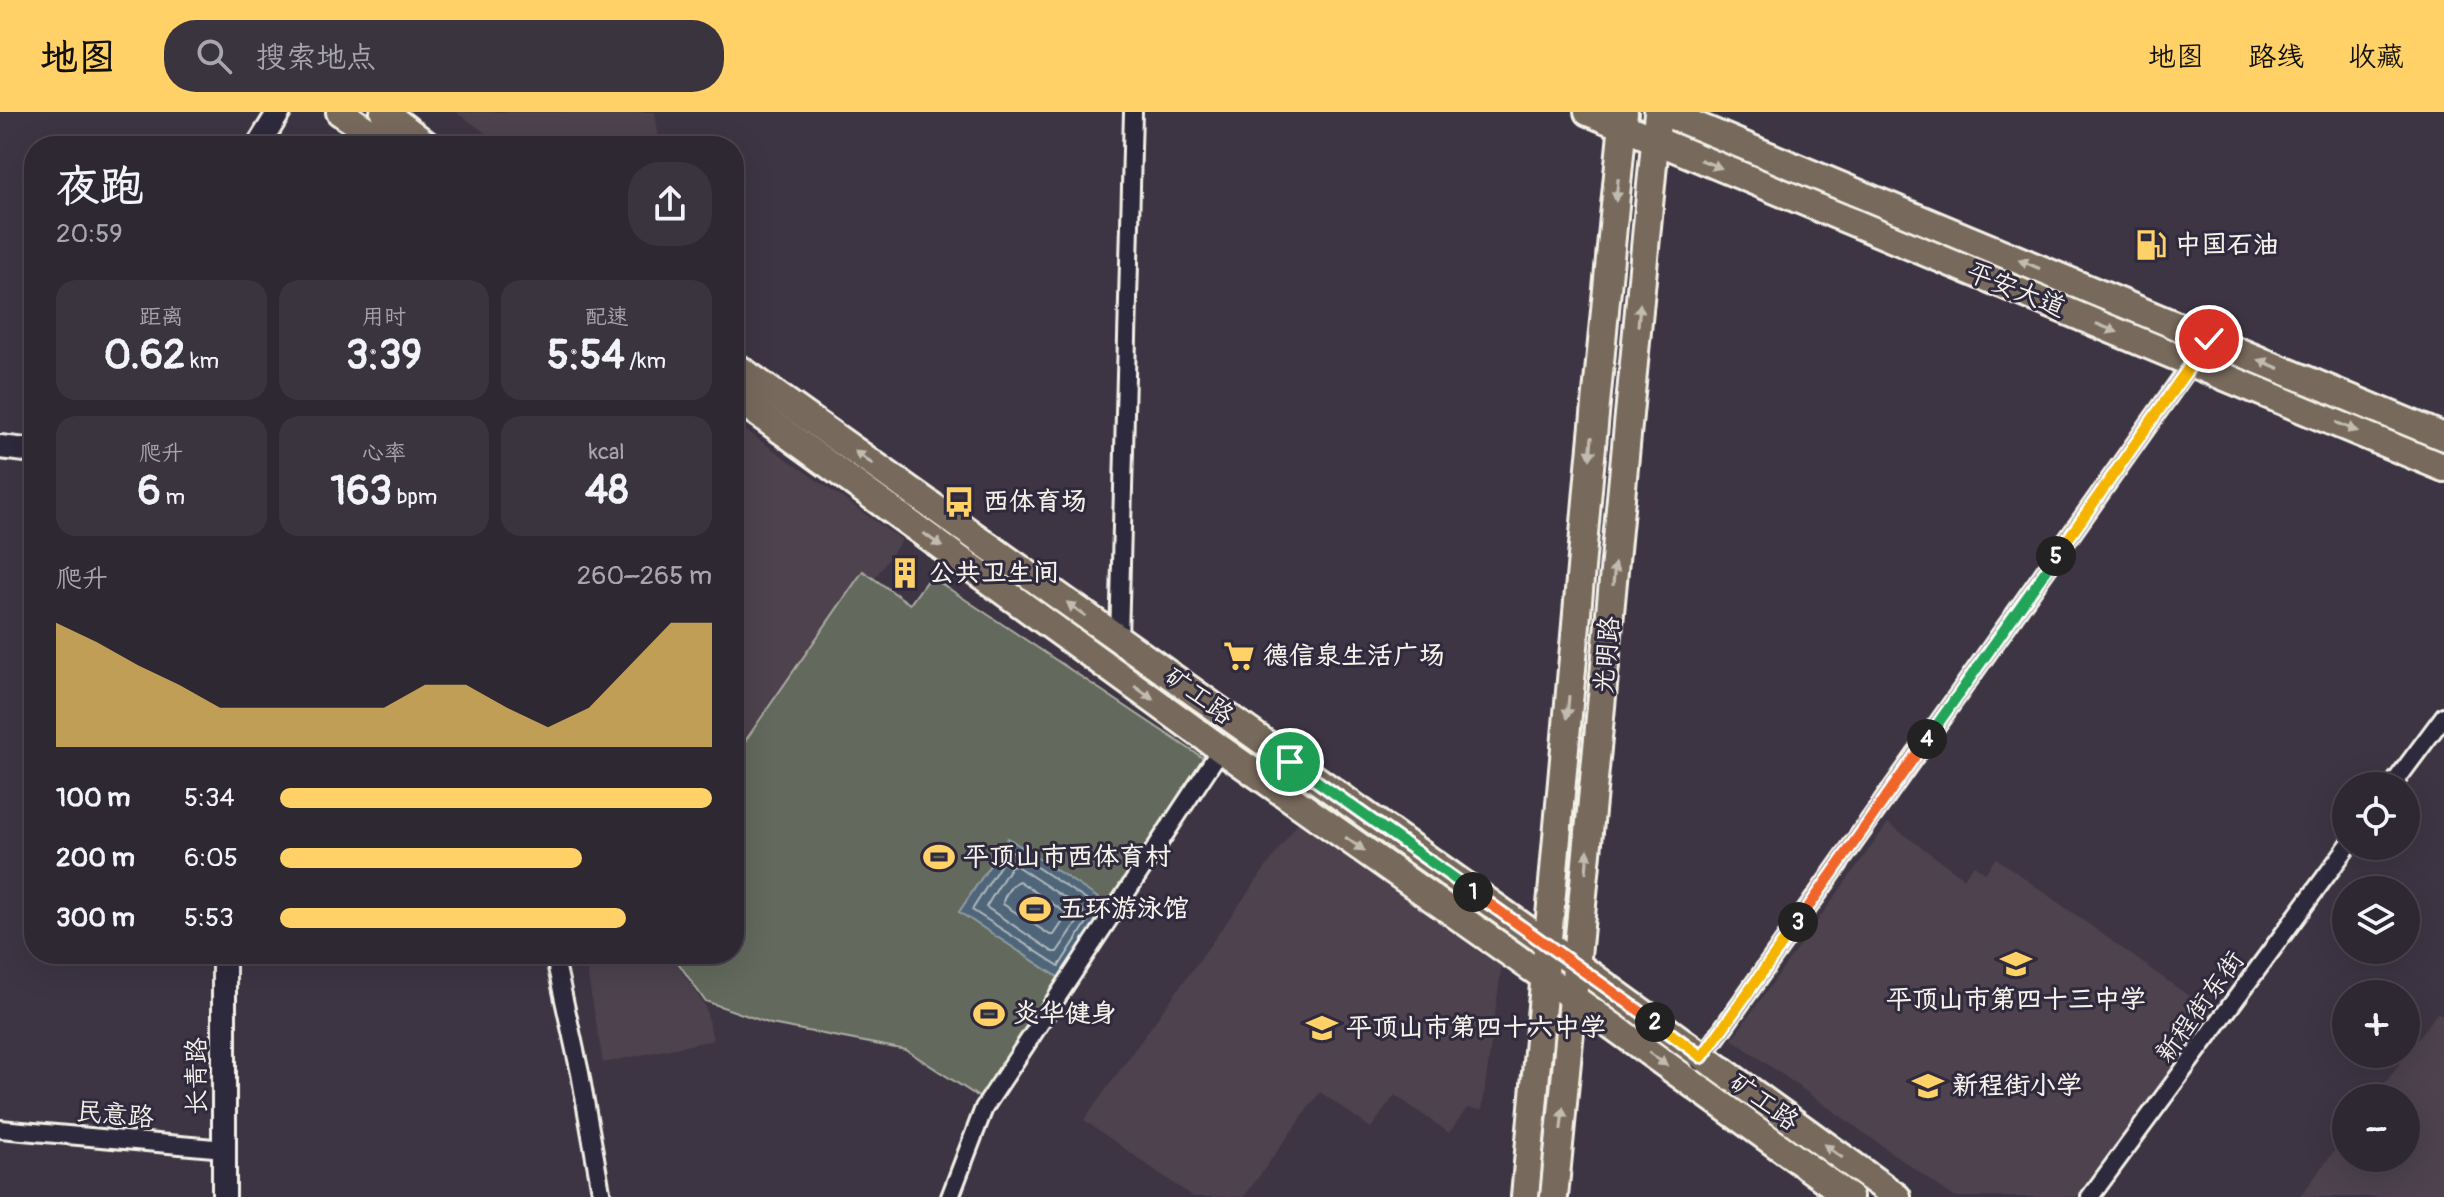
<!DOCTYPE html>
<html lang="zh">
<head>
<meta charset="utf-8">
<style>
  :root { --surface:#2e2833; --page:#3a343f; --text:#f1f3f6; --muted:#a7a6ac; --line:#49444e; --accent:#ffd166 }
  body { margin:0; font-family:Pangolin,"LXGW WenKai TC",sans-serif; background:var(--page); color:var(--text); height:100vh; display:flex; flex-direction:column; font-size:30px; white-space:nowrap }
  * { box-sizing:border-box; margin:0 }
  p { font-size:26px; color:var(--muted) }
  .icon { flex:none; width:44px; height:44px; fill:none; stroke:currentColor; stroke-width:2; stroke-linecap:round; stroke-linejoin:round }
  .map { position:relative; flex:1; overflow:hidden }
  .details { position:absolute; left:24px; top:24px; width:720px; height:828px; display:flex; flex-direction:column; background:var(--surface); border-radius:32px; box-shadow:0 8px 32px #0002,0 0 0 2px var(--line) }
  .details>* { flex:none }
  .tools { position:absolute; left:2332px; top:660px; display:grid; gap:16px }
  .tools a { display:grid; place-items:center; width:88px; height:88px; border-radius:50%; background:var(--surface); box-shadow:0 8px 32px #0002,0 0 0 2px var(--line); font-size:40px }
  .pin { position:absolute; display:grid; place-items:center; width:68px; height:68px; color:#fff; margin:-34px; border:4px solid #fff; border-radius:50%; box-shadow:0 2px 8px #0007 }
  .km { position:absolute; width:40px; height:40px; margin:-20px; border-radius:50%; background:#222; color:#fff; font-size:22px; line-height:40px; text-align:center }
  .round { display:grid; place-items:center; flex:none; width:84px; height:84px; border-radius:32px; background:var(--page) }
  .headline { display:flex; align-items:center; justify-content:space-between; height:136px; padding:0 32px }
  h1 { font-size:44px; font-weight:800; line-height:60px }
  .stats { display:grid; grid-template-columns:repeat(3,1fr); gap:12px; height:136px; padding:8px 32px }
  .stats div { display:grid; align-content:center; border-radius:20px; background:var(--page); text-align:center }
  .stats b { font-size:40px; font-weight:800 }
  .stats small { font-size:22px; font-weight:400 }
  .stats p { font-size:22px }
  .chart { height:224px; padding:16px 32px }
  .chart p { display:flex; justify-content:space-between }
  .chart svg { width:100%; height:144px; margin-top:8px; fill:var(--accent); opacity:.7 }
  ul { padding:0 32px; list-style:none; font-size:26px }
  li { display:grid; grid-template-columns:128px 96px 1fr; align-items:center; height:60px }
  li i { height:20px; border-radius:10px; background:var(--accent) }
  header { display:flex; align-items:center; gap:48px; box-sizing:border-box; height:112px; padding:0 40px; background:var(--accent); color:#111 }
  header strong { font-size:38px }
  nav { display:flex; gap:44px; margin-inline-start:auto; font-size:28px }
  .search { width:560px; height:72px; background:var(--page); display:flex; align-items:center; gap:20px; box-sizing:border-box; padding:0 28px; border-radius:32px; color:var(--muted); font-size:30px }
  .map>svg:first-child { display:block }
</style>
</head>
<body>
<header>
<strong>地图</strong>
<div class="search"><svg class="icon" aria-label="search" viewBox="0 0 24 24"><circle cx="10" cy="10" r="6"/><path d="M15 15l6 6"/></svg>搜索地点</div>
<nav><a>地图</a><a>路线</a><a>收藏</a></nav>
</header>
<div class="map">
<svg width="2444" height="1085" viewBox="0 0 2444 1085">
  <rect width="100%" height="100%" fill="#3d3544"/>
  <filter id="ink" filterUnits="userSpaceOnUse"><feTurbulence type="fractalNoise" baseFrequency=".0125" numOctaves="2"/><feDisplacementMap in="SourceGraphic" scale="16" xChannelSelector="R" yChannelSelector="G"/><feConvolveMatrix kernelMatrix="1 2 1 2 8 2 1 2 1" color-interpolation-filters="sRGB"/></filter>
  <g filter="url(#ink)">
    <g fill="#4e424d">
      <polygon points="456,0 655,0 660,34 504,34"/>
      <polygon points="734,310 902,428 874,467 862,460 734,642"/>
      <polygon points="1300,708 1502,851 1482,998 1467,996 1449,1021 1395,983 1371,1016 1320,980 1244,1085 1193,1085 1084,1008"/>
      <polygon points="1888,711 1964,766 1974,753 1985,761 1996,746 2211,900 2078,1085 1954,1085 1732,927"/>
      <polygon points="584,842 670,842 705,894 713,928 603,951"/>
      <polygon points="2438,900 2444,904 2444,1085 2300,1085 2346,1023 2346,1046 2406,1046 2406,986 2374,986"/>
    </g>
    <polygon fill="#64695b" stroke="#acada2" stroke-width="2" points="863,459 910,492 930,464 1206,648 985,989 906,938 771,912 705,889 672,842 734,842 734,645"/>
    <polygon fill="#4f667a" stroke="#919ea6" stroke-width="2" points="1008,726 1110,794 1061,867 959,800"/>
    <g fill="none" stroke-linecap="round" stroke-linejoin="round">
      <g stroke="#b2b9bc" stroke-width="2">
        <polygon points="1012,739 1097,795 1059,854 972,798 1008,741"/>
        <polygon points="1015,753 1083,798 1083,802 1057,840 1053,840 986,795 1011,754"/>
        <path d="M 1019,769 L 1066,801 L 1066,805 L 1054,823 L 1050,823 L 1003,792 C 1003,785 1012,771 1019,769 Z"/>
      </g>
      <defs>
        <g id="street">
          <polyline points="1119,527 1133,0"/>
          <polyline points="2392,674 2444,604"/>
          <polyline points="554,842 580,961 602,1085"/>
          <polyline points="1699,950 2209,227"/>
          <polyline points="0,1017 225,1037"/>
          <polyline points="950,1085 984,996 1221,637"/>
          <polyline points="2090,1085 2348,734"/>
        </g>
        <g id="secondary">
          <polyline points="258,34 279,0"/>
          <polyline points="0,335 34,339"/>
          <polyline points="224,1085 224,842"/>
        </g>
        <g id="primary">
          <polyline points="340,0 390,34"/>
          <polyline points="384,0 428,34"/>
          <polyline points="1588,0 2444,356"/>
          <polyline points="1663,0 2444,325"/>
          <polyline points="734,253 1577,853 1897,1085"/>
          <polyline points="734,284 1221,637 1575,887 1849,1085"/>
          <polyline points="1525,1085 1590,355 1624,0"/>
          <polyline points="1554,1085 1658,0"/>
        </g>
      </defs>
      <use href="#street" stroke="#f4f1e8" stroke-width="22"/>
      <use href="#secondary" stroke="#f4f1e8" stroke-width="28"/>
      <use href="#primary" stroke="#f4f1e8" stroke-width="32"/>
      <use href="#street" stroke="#2f2a3d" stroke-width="16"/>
      <use href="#secondary" stroke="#2f2a3d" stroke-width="22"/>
      <use href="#primary" stroke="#77695c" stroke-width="26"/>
    </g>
    <defs><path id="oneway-solid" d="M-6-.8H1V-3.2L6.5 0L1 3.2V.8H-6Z" transform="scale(2)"/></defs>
    <g fill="#c2bbb0">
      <use href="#oneway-solid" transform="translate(1711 52) rotate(22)"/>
      <use href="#oneway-solid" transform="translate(1617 78) rotate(96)"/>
      <use href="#oneway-solid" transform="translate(2029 152) rotate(-157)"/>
      <use href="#oneway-solid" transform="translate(1639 203) rotate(-85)"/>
      <use href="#oneway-solid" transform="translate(2107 216) rotate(22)"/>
      <use href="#oneway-solid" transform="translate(2269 252) rotate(-157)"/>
      <use href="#oneway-solid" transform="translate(2347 315) rotate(23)"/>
      <use href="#oneway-solid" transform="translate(1591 336) rotate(95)"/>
      <use href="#oneway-solid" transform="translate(864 346) rotate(-144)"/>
      <use href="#oneway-solid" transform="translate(933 428) rotate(36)"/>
      <use href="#oneway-solid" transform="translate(1614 462) rotate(-85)"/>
      <use href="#oneway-solid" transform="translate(1076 497) rotate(-144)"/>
      <use href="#oneway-solid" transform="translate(1144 581) rotate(36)"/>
      <use href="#oneway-solid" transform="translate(1568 595) rotate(95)"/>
      <use href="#oneway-solid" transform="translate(1355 732) rotate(35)"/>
      <use href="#oneway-solid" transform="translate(1587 749) rotate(-85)"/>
      <use href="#oneway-solid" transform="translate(1658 947) rotate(36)"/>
      <use href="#oneway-solid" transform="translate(1562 1007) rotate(-84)"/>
      <use href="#oneway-solid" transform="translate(1833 1039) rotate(-144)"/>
    </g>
  </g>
  <g fill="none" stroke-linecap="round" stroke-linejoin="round" filter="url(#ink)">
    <defs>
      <polyline id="split-1" points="1290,650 1473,780"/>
      <polyline id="split-2" points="1473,780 1655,910"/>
      <polyline id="split-3" points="1655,910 1702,945 1798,810"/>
      <polyline id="split-4" points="1798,810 1927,627"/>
      <polyline id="split-5" points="1927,627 2056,444"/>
      <polyline id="split-6" points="2056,444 2209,227"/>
    </defs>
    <use href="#split-1" stroke="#fff" stroke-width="16"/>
    <use href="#split-2" stroke="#fff" stroke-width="16"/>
    <use href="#split-3" stroke="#fff" stroke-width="16"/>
    <use href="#split-4" stroke="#fff" stroke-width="16"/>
    <use href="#split-5" stroke="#fff" stroke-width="16"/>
    <use href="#split-6" stroke="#fff" stroke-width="16"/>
    <use href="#split-1" stroke="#22a559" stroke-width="10"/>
    <use href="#split-2" stroke="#f0652b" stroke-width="10"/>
    <use href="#split-3" stroke="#f5b400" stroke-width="10"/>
    <use href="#split-4" stroke="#f0652b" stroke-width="10"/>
    <use href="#split-5" stroke="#22a559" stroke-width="10"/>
    <use href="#split-6" stroke="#f5b400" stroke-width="10"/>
  </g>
  <defs>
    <symbol id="fuel-bare" viewBox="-9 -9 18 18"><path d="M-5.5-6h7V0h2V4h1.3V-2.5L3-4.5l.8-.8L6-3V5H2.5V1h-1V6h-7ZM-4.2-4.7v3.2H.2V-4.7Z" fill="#ffd166" stroke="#2f2a3d" stroke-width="2.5" paint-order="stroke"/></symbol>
    <symbol id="bus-bare" viewBox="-9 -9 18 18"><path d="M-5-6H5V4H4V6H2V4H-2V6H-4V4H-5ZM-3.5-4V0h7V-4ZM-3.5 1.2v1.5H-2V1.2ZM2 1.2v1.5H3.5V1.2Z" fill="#ffd166" stroke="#2f2a3d" stroke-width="2.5" paint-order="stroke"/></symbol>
    <symbol id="building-bare" viewBox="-9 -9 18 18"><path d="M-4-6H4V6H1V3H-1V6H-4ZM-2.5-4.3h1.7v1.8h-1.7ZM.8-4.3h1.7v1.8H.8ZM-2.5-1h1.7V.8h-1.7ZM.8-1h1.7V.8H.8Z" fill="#ffd166" stroke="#2f2a3d" stroke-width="2.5" paint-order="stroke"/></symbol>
    <symbol id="supermarket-bare" viewBox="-9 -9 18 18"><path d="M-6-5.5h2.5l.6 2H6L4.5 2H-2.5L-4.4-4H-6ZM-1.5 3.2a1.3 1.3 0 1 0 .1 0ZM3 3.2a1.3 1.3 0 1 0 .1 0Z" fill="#ffd166" stroke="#2f2a3d" stroke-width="2.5" paint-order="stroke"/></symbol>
    <symbol id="stadium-bare" viewBox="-9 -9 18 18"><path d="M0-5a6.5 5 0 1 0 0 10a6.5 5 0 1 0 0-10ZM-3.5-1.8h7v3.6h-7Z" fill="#ffd166" stroke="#2f2a3d" stroke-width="2.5" paint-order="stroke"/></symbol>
    <symbol id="school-bare" viewBox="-9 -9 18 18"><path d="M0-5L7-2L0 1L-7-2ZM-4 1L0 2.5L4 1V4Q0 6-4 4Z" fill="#ffd166" stroke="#2f2a3d" stroke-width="2.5" paint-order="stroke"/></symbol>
  </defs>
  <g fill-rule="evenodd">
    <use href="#fuel-bare" x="2129" y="111" width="44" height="44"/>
    <use href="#bus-bare" x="937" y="368" width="44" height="44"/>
    <use href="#building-bare" x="883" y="439" width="44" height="44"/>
    <use href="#supermarket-bare" x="1217" y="522" width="44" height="44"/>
    <use href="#stadium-bare" x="917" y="723" width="44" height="44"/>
    <use href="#stadium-bare" x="1013" y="775" width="44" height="44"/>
    <use href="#school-bare" x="1994" y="830" width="44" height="44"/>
    <use href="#stadium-bare" x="967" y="880" width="44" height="44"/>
    <use href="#school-bare" x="1300" y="894" width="44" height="44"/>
    <use href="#school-bare" x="1906" y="952" width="44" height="44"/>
  </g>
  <g text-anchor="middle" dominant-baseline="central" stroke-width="6" stroke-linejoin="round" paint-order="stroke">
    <g font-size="26" font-weight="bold" fill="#f4f1e8" stroke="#2f2a3d" text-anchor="start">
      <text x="2175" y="133">中国石油</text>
      <text x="983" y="390">西体育场</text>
      <text x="929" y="461">公共卫生间</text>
      <text x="1263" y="544">德信泉生活广场</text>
      <text x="963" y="745">平顶山市西体育村</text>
      <text x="1059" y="797">五环游泳馆</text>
      <text x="2016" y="888" text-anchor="middle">平顶山市第四十三中学</text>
      <text x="1013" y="902">炎华健身</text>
      <text x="1346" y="916">平顶山市第四十六中学</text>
      <text x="1952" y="974">新程街小学</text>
    </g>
    <g font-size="26" fill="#f4f1e8" stroke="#2f2a3d">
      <text transform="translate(2016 178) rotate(22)">平安大道</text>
      <text transform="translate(1607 543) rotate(-85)">光明路</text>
      <text transform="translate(1199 584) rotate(36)">矿工路</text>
      <text transform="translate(2200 895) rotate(-54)">新程街东街</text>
      <text transform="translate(197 964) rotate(-90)">长青路</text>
      <text transform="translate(1764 990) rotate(36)">矿工路</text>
      <text transform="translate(115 1003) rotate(5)">民意路</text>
    </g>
  </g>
</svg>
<div class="tools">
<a><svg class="icon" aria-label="locate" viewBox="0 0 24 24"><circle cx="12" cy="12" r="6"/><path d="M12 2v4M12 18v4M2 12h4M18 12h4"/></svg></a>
<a><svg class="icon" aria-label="layers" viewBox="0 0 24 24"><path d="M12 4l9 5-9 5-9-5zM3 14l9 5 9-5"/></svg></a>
<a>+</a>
<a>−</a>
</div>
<div class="pin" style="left:1290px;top:650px;background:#1e9e55"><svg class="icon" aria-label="arrive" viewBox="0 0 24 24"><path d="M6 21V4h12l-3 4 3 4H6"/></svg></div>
<div class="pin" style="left:2209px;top:227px;background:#d93025"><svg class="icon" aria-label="check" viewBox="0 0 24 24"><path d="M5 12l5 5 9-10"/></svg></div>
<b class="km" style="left:1473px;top:780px">1</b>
<b class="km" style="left:1655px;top:910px">2</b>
<b class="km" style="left:1798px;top:810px">3</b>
<b class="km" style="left:1927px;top:627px">4</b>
<b class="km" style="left:2056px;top:444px">5</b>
<section class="details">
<div class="headline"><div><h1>夜跑</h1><p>20:59</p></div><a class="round"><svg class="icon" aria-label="share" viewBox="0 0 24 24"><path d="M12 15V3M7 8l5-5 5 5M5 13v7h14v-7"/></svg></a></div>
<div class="stats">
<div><p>距离</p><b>0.62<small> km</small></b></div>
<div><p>用时</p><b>3:39</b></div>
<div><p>配速</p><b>5:54<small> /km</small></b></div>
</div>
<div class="stats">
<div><p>爬升</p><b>6<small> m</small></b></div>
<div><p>心率</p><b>163<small> bpm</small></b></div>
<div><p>kcal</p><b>48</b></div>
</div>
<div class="chart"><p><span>爬升</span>260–265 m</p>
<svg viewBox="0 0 160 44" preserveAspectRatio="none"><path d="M0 44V6L10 12L20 19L30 25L40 32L50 32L60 32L70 32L80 32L90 25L100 25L110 32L120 38L130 32L140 19L150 6L160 6V44z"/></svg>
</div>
<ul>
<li><b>100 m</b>5:34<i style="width:100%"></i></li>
<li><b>200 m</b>6:05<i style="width:70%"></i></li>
<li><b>300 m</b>5:53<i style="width:80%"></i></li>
</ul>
</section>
</div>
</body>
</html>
